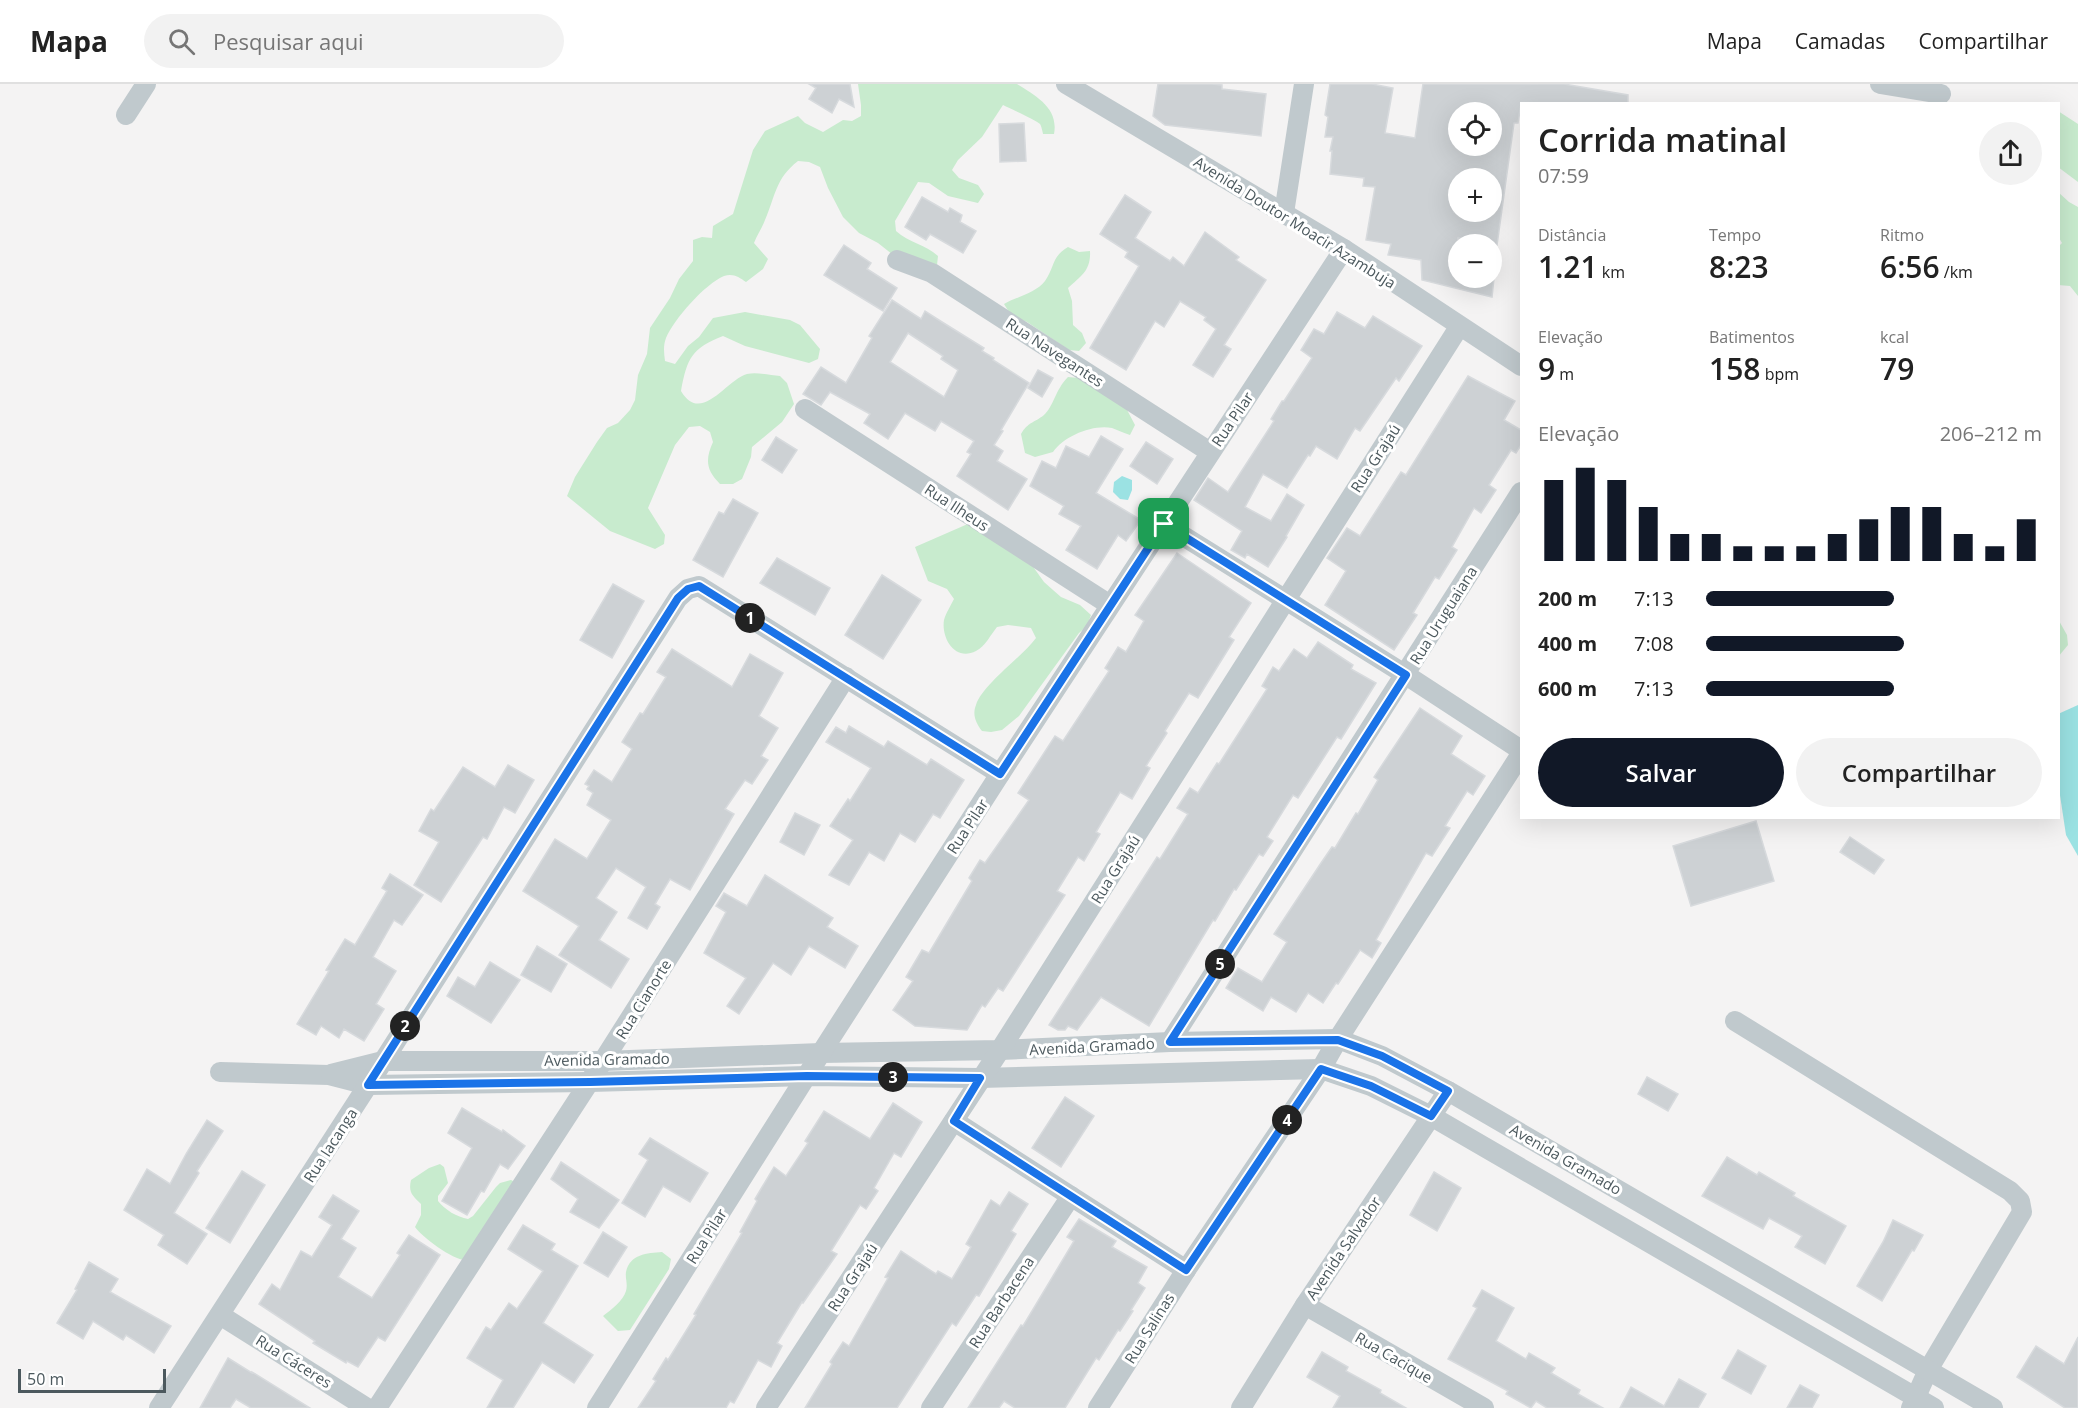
<!DOCTYPE html>
<html lang="pt">
<head>
<meta charset="utf-8">
<style>
  :root { --surface:#fff; --page:#f2f2f2; --text:#222; --muted:#767676; --line:#e0e0e0; --accent:#111827 }
  body { margin:0; font-family:"Open Sans",sans-serif; background:var(--page); color:var(--text); height:100vh; display:flex; flex-direction:column; font-size:22px; white-space:nowrap }
  * { box-sizing:border-box; margin:0 }
  p { font-size:20px; color:var(--muted) }
  .icon { flex:none; width:33px; height:33px; fill:none; stroke:currentColor; stroke-width:2; stroke-linecap:round; stroke-linejoin:round }
  .map { position:relative; flex:1; overflow:hidden }
  .side { position:absolute; left:1520px; top:18px; width:540px; height:717px; display:flex; flex-direction:column; background:var(--surface); border-radius:0px; box-shadow:0 6px 24px #0002 }
  .side>* { flex:none }
  .tools { position:absolute; left:1448px; top:18px; display:grid; gap:12px }
  .tools a { display:grid; place-items:center; width:54px; height:54px; border-radius:50%; background:var(--surface); box-shadow:0 6px 24px #0002; font-size:30px }
  .scale { position:absolute; left:18px; bottom:15px; width:148px; box-sizing:border-box; padding-left:6px; border:3px solid #4c595e; border-top:0; font-size:16px; line-height:21px; white-space:nowrap; color:#4c595e; -webkit-text-stroke:4px #fff; paint-order:stroke }
  .pin { position:absolute; display:grid; place-items:center; width:51px; height:51px; color:#fff; margin:-26px; border-radius:12px; box-shadow:0 3px 9px #0006 }
  .km { position:absolute; width:30px; height:30px; margin:-15px; border-radius:50%; background:#222; color:#fff; font-size:16px; line-height:30px; text-align:center }
  .round { display:grid; place-items:center; flex:none; width:63px; height:63px; border-radius:32px; background:var(--page) }
  .summary { display:flex; align-items:center; justify-content:space-between; height:102px; padding:0 18px }
  h1 { font-size:33px; font-weight:600; line-height:45px }
  .figures { display:grid; grid-template-columns:repeat(3,1fr); gap:9px; height:102px; padding:6px 18px }
  .figures div { display:grid; align-content:center }
  .figures b { font-size:30px; font-weight:600 }
  .figures small { font-size:16px; font-weight:400 }
  .figures p { font-size:16px }
  .chart { height:168px; padding:12px 18px }
  .chart p { display:flex; justify-content:space-between }
  .chart svg { width:100%; height:108px; margin-top:6px; stroke:var(--accent); stroke-width:6 }
  .cta { display:flex; gap:12px; margin-top:auto; padding:12px 18px }
  .cta a { flex:1; height:69px; border-radius:36px; background:var(--accent); color:#fff; font-size:24px; font-weight:600; line-height:69px; text-align:center }
  .cta a+a { background:var(--page); color:var(--text) }
  ul { padding:0 18px; list-style:none; font-size:20px }
  li { display:grid; grid-template-columns:96px 72px 1fr; align-items:center; height:45px }
  li i { height:15px; border-radius:8px; background:var(--accent) }
  header { display:flex; align-items:center; gap:36px; box-sizing:border-box; height:84px; padding:0 30px; background:var(--surface); border-bottom:2px solid var(--line) }
  header strong { font-size:28px }
  nav { display:flex; gap:33px; margin-inline-start:auto; font-size:21px }
  .search { width:420px; height:54px; background:var(--page); display:flex; align-items:center; gap:15px; box-sizing:border-box; padding:0 21px; border-radius:33px; color:var(--muted); font-size:22px }
  .map>svg:first-child { display:block }
</style>
</head>
<body>
<header>
<strong>Mapa</strong>
<div class="search"><svg class="icon" aria-label="search" viewBox="0 0 24 24"><circle cx="10" cy="10" r="6"/><path d="M15 15l6 6"/></svg>Pesquisar aqui</div>
<nav><a>Mapa</a><a>Camadas</a><a>Compartilhar</a></nav>
</header>
<div class="map">
<svg width="2078" height="1324" viewBox="0 0 2078 1324">
  <rect width="100%" height="100%" fill="#f4f3f3"/>
  <g fill="#c8ebce">
    <path d="M 858,0 L 1017,0 C 1036,12 1059,24 1054,50 L 1043,50 C 1043,49 1041,41 1040,40 C 1038,37 1009,24 1003,21 L 982,53 L 958,76 L 952,86 L 959,94 L 978,101 L 984,110 L 978,119 L 948,112 L 929,99 L 918,98 L 895,137 L 896,147 C 909,159 925,160 938,172 L 937,181 L 897,174 L 878,159 L 859,149 L 843,133 L 828,104 L 820,83 L 809,78 L 798,77 C 775,95 776,111 765,136 C 762,144 757,151 754,159 L 768,175 L 763,185 L 746,198 C 739,193 733,189 724,192 C 705,200 674,235 666,254 C 663,262 664,269 665,277 L 675,280 L 688,262 L 699,253 L 713,234 L 745,228 L 790,236 L 800,241 L 820,265 L 818,275 L 809,279 L 745,262 L 723,252 C 692,264 687,274 681,307 C 701,341 726,296 747,290 C 757,288 770,291 780,292 L 787,299 L 794,320 L 782,338 L 752,363 L 751,373 L 742,395 L 733,400 L 720,400 C 706,386 705,376 713,358 L 710,348 L 700,342 L 689,343 L 675,361 L 648,424 L 665,451 L 664,460 L 655,465 L 610,447 L 567,412 L 575,393 L 597,358 L 607,344 L 618,339 L 630,326 L 635,316 L 638,291 L 647,270 L 650,244 L 670,214 L 679,195 L 693,177 L 693,156 L 702,153 L 712,154 L 713,142 L 733,130 L 753,66 L 765,47 L 798,32 L 805,39 L 823,48 L 843,36 L 852,37 L 861,32 L 861,21 Z"/>
    <polygon points="2058,27 2078,40 2078,98 2058,83"/>
    <polygon points="2058,108 2069,118 2078,123 2078,212 2070,202 2058,201 2058,163 2062,159 2058,152"/>
    <path d="M 1068,163 L 1079,168 L 1090,167 C 1091,187 1081,192 1068,204 L 1072,217 L 1073,241 L 1082,249 L 1086,259 L 1079,267 L 1069,266 L 1027,238 L 1018,234 L 1009,228 L 1004,220 C 1016,213 1036,209 1045,197 C 1055,183 1051,173 1068,163 Z"/>
    <path d="M 1068,293 L 1079,294 L 1125,322 L 1135,341 L 1130,351 C 1123,349 1118,346 1112,344 C 1093,340 1064,352 1053,368 L 1035,373 L 1025,369 L 1021,350 C 1028,338 1034,339 1044,331 C 1054,322 1055,306 1068,293 Z"/>
    <path d="M 970,439 L 1024,470 L 1044,498 L 1053,506 L 1061,513 L 1080,521 L 1091,531 L 1087,542 L 1079,549 L 1019,632 L 1002,646 L 991,648 L 982,647 C 976,639 972,631 976,621 C 983,600 1021,574 1036,554 L 1031,544 L 1008,541 L 997,543 C 991,550 985,563 976,567 C 955,578 941,554 944,536 C 946,529 951,521 954,515 L 947,505 L 928,497 L 915,463 Z"/>
    <polygon points="2058,535 2067,551 2068,561 2058,573"/>
    <path d="M 440,1080 L 444,1083 L 448,1099 L 438,1112 L 438,1117 C 445,1126 457,1133 468,1135 L 473,1132 L 496,1103 L 500,1099 L 511,1096 L 515,1098 L 466,1176 C 454,1177 422,1153 415,1143 L 421,1131 L 421,1120 C 413,1112 408,1109 411,1096 L 429,1084 Z"/>
    <path d="M 662,1168 L 671,1175 L 669,1185 L 630,1246 L 618,1247 L 603,1232 C 611,1226 623,1217 626,1207 C 628,1200 625,1194 626,1188 C 630,1170 647,1169 662,1168 Z"/>
  </g>
  <g fill="#9be2e3">
    <polygon points="1122,392 1132,396 1132,406 1128,416 1120,415 1113,408 1114,398"/>
    <polygon points="2078,621 2078,772 2066,751 2058,698 2058,630"/>
  </g>
  <g fill="#cdd1d4" stroke="#d7dadd" stroke-width="1.5" fill-rule="evenodd">
    <polygon points="809,0 850,0 854,23 839,15 832,29 809,15 816,4"/>
    <polygon points="1158,0 1212,0 1222,1 1222,5 1266,10 1261,52 1165,41 1153,32"/>
    <path d="M 1330,0 L 1372,0 L 1393,4 L 1385,49 L 1415,54 L 1423,0 L 1564,0 L 1628,11 L 1628,20 L 1521,20 L 1518,39 L 1514,39 L 1497,161 L 1458,154 L 1458,194 L 1494,194 L 1492,213 L 1422,196 L 1421,176 L 1388,171 L 1391,160 L 1366,156 L 1375,103 L 1363,102 L 1364,94 L 1330,90 L 1332,67 L 1330,67 L 1333,53 L 1325,53 L 1328,33 L 1325,31 ZM 1458,28 L 1491,28 L 1491,62 L 1458,62 ZM 1458,94 L 1491,94 L 1491,128 L 1454,128 Z"/>
    <polygon points="1024,39 1026,77 1000,78 999,40"/>
    <polygon points="1125,111 1151,128 1135,154 1170,177 1173,173 1184,182 1205,148 1239,173 1236,176 1266,196 1224,261 1231,265 1213,293 1193,281 1216,245 1204,236 1206,233 1180,217 1164,243 1155,237 1126,286 1090,264 1139,182 1125,173 1128,168 1100,150"/>
    <polygon points="922,113 948,128 950,124 962,131 960,138 976,147 963,169 930,150 926,156 905,143"/>
    <polygon points="844,161 871,179 867,185 897,204 883,227 824,191"/>
    <path d="M 892,216 L 921,235 L 925,227 L 942,238 L 984,264 L 982,267 L 994,274 L 993,276 L 1029,299 L 1001,346 L 1003,347 L 994,361 L 1003,367 L 997,377 L 1027,395 L 1008,426 L 957,392 L 971,370 L 967,368 L 974,357 L 941,337 L 935,347 L 905,329 L 888,355 L 864,339 L 870,330 L 830,308 L 821,321 L 803,310 L 821,283 L 846,299 L 872,254 L 869,252 ZM 908,249 L 943,272 L 941,275 L 958,286 L 944,313 L 890,278 Z"/>
    <polygon points="1337,228 1365,244 1373,232 1422,262 1399,297 1396,294 1360,347 1355,344 1337,375 1316,362 1310,372 1308,371 1287,404 1263,390 1245,423 1271,437 1287,410 1304,421 1286,452 1287,453 1268,483 1247,470 1245,474 1231,466 1242,447 1194,416 1208,394 1228,408 1274,337 1271,335 1282,317 1284,317 1312,274 1301,266 1314,245 1324,250"/>
    <polygon points="1038,286 1053,294 1042,313 1028,304"/>
    <polygon points="1468,292 1515,317 1504,336 1521,346 1521,361 1516,369 1511,366 1489,401 1496,406 1481,429 1474,424 1452,463 1457,466 1439,495 1435,493 1413,529 1417,531 1394,566 1325,521 1346,487 1327,474 1347,444 1360,452 1401,388 1406,391"/>
    <polygon points="1101,352 1123,365 1096,409 1141,436 1126,457 1118,451 1097,485 1066,466 1081,442 1059,430 1064,422 1030,402 1042,377 1056,384 1066,362 1089,373"/>
    <polygon points="776,353 797,366 782,389 762,376"/>
    <polygon points="1146,358 1173,375 1157,400 1130,382"/>
    <polygon points="733,415 758,429 723,493 693,476 719,428 724,430"/>
    <polygon points="1177,469 1251,519 1229,553 1234,556 1198,614 1189,609 1165,647 1167,649 1146,682 1150,684 1132,715 1120,708 1096,748 1100,750 1084,777 1078,773 1057,807 1065,811 1003,907 998,904 985,923 982,921 967,946 915,942 893,926 913,897 906,893 922,866 929,869 972,797 969,794 980,776 985,779 1029,716 1018,709 1055,652 1063,657 1109,587 1105,584 1118,563 1126,568 1144,537 1135,531"/>
    <polygon points="777,474 830,504 815,531 760,499"/>
    <polygon points="882,491 921,516 883,575 845,551"/>
    <polygon points="613,500 644,517 612,574 580,556"/>
    <polygon points="1318,558 1353,581 1351,585 1376,599 1341,655 1337,653 1298,714 1293,711 1267,753 1273,757 1263,772 1259,770 1236,806 1234,805 1215,837 1213,836 1149,942 1101,913 1077,946 1068,942 1065,946 1058,946 1049,941 1157,773 1160,775 1188,730 1177,724 1190,704 1198,709 1217,679 1219,680 1267,605 1262,602 1273,583 1279,587 1294,565 1307,574"/>
    <polygon points="672,565 732,603 750,570 783,589 759,632 778,644 761,672 768,676 752,700 745,696 725,725 734,730 690,806 670,795 655,820 660,823 647,845 628,834 646,803 616,784 596,814 617,828 599,856 629,875 611,904 559,871 579,842 523,807 555,755 587,775 611,736 587,721 593,709 587,705 589,702 585,700 594,686 612,698 632,665 622,658 640,629 643,630 666,593 657,588"/>
    <polygon points="1420,624 1462,652 1451,670 1485,692 1473,711 1467,707 1445,742 1450,744 1432,772 1426,769 1376,856 1381,859 1372,874 1360,866 1338,900 1336,899 1323,919 1308,909 1296,928 1271,913 1263,927 1226,904 1238,884 1262,898 1287,858 1274,850 1321,779 1332,763 1335,764 1356,729 1358,730 1378,696 1374,693"/>
    <polygon points="849,642 884,663 888,657 927,681 931,675 964,696 940,734 933,730 915,758 900,749 884,777 869,768 849,801 829,791 853,756 830,742 848,715 850,717 871,684 826,658 836,643 846,649"/>
    <polygon points="508,681 534,696 515,729 504,723 487,755 483,753 441,818 414,801 439,758 419,747 431,725 434,727 463,683 495,703"/>
    <polygon points="795,729 820,741 804,771 780,758"/>
    <polygon points="1756,737 1774,797 1691,822 1673,762"/>
    <polygon points="1850,753 1884,776 1874,790 1840,768"/>
    <polygon points="390,790 423,811 402,841 394,836 373,873 396,887 376,920 384,925 364,957 344,945 339,954 321,942 316,951 297,940 329,887 326,886 345,855 355,861 387,807 382,804"/>
    <polygon points="765,791 833,834 827,843 858,862 845,884 809,862 791,891 773,879 739,930 727,922 746,894 704,869 726,828 716,822 724,809 747,822"/>
    <polygon points="537,862 567,880 551,908 521,891"/>
    <polygon points="490,878 520,896 491,939 447,912 458,893 475,903"/>
    <polygon points="1647,993 1678,1010 1668,1027 1638,1010"/>
    <polygon points="1065,1013 1094,1032 1061,1083 1032,1064"/>
    <polygon points="893,1019 922,1038 901,1073 894,1069 874,1104 878,1107 866,1125 860,1121 831,1167 837,1170 803,1219 802,1218 777,1259 782,1262 771,1283 758,1276 734,1319 730,1317 726,1324 638,1324 656,1297 653,1295 666,1274 668,1276 696,1231 694,1230 742,1149 740,1148 757,1117 755,1115 774,1083 786,1092 808,1059 805,1057 824,1027 870,1055"/>
    <polygon points="462,1024 502,1048 503,1046 525,1062 508,1085 500,1080 484,1108 481,1107 467,1131 442,1117 472,1064 448,1049"/>
    <polygon points="207,1036 223,1047 197,1087 199,1089 174,1129 207,1150 187,1180 158,1161 164,1151 124,1126 147,1085 170,1100 186,1070"/>
    <polygon points="650,1054 708,1089 690,1118 663,1102 645,1133 622,1119 648,1076 639,1070"/>
    <polygon points="1727,1073 1757,1091 1759,1088 1795,1109 1793,1112 1846,1142 1825,1180 1795,1163 1802,1152 1769,1134 1763,1145 1702,1112"/>
    <polygon points="561,1078 619,1116 599,1144 570,1128 578,1115 551,1095"/>
    <polygon points="242,1087 265,1101 230,1159 206,1144"/>
    <polygon points="1434,1088 1461,1104 1437,1147 1410,1131"/>
    <polygon points="1009,1108 1028,1120 1011,1147 1016,1150 979,1212 976,1211 956,1242 952,1239 897,1324 805,1324 832,1280 830,1278 843,1258 849,1262 888,1194 885,1193 901,1167 936,1190 938,1187 952,1195 971,1163 966,1160 991,1116 1000,1122"/>
    <polygon points="333,1111 359,1127 341,1155 356,1164 338,1193 372,1214 400,1171 397,1169 409,1151 440,1171 385,1257 378,1253 358,1283 347,1277 346,1279 313,1259 315,1257 259,1220 272,1200 280,1206 301,1167 312,1173 332,1141 319,1133"/>
    <polygon points="1079,1135 1116,1157 1112,1163 1147,1183 1138,1199 1145,1204 1131,1226 1133,1227 1120,1247 1118,1246 1099,1276 1096,1274 1065,1324 1015,1324 1004,1317 999,1324 968,1324 1021,1241 1023,1242 1074,1157 1067,1153"/>
    <polygon points="1893,1136 1923,1151 1914,1167 1912,1166 1882,1217 1857,1202 1883,1158"/>
    <polygon points="523,1141 555,1160 551,1166 578,1182 543,1239 593,1271 574,1299 542,1278 513,1324 487,1324 503,1296 467,1274 486,1243 491,1246 509,1219 517,1225 543,1187 508,1165"/>
    <polygon points="603,1148 627,1163 608,1193 584,1179"/>
    <polygon points="89,1178 118,1195 110,1208 171,1242 154,1269 126,1251 123,1256 93,1237 83,1255 57,1239 77,1206 75,1205"/>
    <polygon points="1482,1206 1514,1224 1496,1257 1526,1275 1529,1269 1555,1284 1551,1289 1580,1306 1578,1310 1603,1324 1547,1324 1536,1317 1531,1324 1506,1310 1508,1307 1448,1275 1477,1224 1473,1222"/>
    <polygon points="2078,1253 2078,1324 2065,1324 2017,1293 2036,1262 2064,1280"/>
    <polygon points="1738,1266 1766,1282 1751,1310 1722,1294"/>
    <polygon points="1322,1268 1348,1283 1346,1287 1381,1306 1380,1309 1406,1324 1333,1324 1340,1312 1307,1293"/>
    <polygon points="228,1274 252,1289 252,1288 310,1324 251,1324 236,1315 230,1324 200,1324"/>
    <polygon points="1679,1295 1706,1310 1698,1324 1620,1324 1631,1303 1664,1322"/>
    <polygon points="1800,1301 1819,1311 1812,1324 1787,1324"/>
  </g>
  <g fill="none" stroke-linecap="round" stroke-linejoin="round">
    <g stroke="#c0c9cd" stroke-width="20">
      <polyline points="1066,0 1344,165 1521,282"/>
      <polyline points="1880,0 1941,10"/>
      <polyline points="126,31 146,0"/>
      <polyline points="1284,129 1304,0"/>
      <polyline points="897,176 932,189 1210,368"/>
      <polyline points="805,325 1110,521"/>
      <polyline points="1164,440 1406,591 1521,666"/>
      <polyline points="1735,937 2010,1107 2020,1117 2022,1128 1928,1286 1911,1324"/>
      <polyline points="1170,958 1521,408"/>
      <polyline points="220,988 329,991 368,1001 590,998 807,992 980,994 1321,985 1371,1002 1431,1032 1934,1324"/>
      <polyline points="331,990 383,977 603,977 821,969 1000,966 1170,958 1338,955 1382,972 1448,1007 1993,1324"/>
      <polyline points="954,1037 1186,1186"/>
      <polyline points="1305,1221 1484,1324"/>
      <polyline points="220,1231 367,1324"/>
      <polyline points="159,1324 368,1001 678,514 688,505 699,502 1000,690"/>
      <polyline points="377,1324 603,977 846,593"/>
      <polyline points="597,1324 821,969 1000,690 1344,165"/>
      <polyline points="766,1324 1000,966 1459,243"/>
      <polyline points="931,1324 1071,1112"/>
      <polyline points="1098,1324 1186,1186 1321,985 1338,955 1521,670"/>
      <polyline points="1241,1324 1305,1221 1448,1007"/>
    </g>
  </g>
  <g fill="none" stroke-linecap="round" stroke-linejoin="round">
    <defs>
      <polygon id="route" points="1164,440 1406,591 1170,958 1338,956 1382,972 1448,1007 1431,1032 1371,1002 1321,985 1186,1186 954,1037 980,994 807,992 590,998 368,1001 678,514 688,505 699,502 1000,690"/>
    </defs>
    <use href="#route" stroke="#fff" stroke-width="12"/>
    <use href="#route" stroke="#1a73e8" stroke-width="8"/>
  </g>
  <g text-anchor="middle" dominant-baseline="central" stroke-width="6" stroke-linejoin="round" paint-order="stroke">
    <g font-size="15" fill="#4c595e" stroke="#fff">
      <text transform="translate(1295 138) rotate(32)">Avenida Doutor Moacir Azambuja</text>
      <text transform="translate(1055 268) rotate(33)">Rua Navegantes</text>
      <text transform="translate(1232 335) rotate(-56)">Rua Pilar</text>
      <text transform="translate(1375 374) rotate(-57)">Rua Grajaú</text>
      <text transform="translate(957 423) rotate(33)">Rua Ilheus</text>
      <text transform="translate(1443 531) rotate(-58)">Rua Uruguaiana</text>
      <text transform="translate(967 742) rotate(-57)">Rua Pilar</text>
      <text transform="translate(1115 785) rotate(-58)">Rua Grajaú</text>
      <text transform="translate(643 915) rotate(-58)">Rua Cianorte</text>
      <text transform="translate(1092 962) rotate(-3)">Avenida Gramado</text>
      <text transform="translate(607 975) rotate(-1)">Avenida Gramado</text>
      <text transform="translate(330 1061) rotate(-57)">Rua Iacanga</text>
      <text transform="translate(1566 1075) rotate(30)">Avenida Gramado</text>
      <text transform="translate(706 1152) rotate(-58)">Rua Pilar</text>
      <text transform="translate(1343 1164) rotate(-56)">Avenida Salvador</text>
      <text transform="translate(852 1193) rotate(-57)">Rua Grajaú</text>
      <text transform="translate(1001 1218) rotate(-57)">Rua Barbacena</text>
      <text transform="translate(1149 1244) rotate(-58)">Rua Salinas</text>
      <text transform="translate(1394 1273) rotate(30)">Rua Cacique</text>
      <text transform="translate(294 1277) rotate(32)">Rua Cáceres</text>
    </g>
  </g>
</svg>
<div class="tools">
<a><svg class="icon" aria-label="locate" viewBox="0 0 24 24"><circle cx="12" cy="12" r="6"/><path d="M12 2v4M12 18v4M2 12h4M18 12h4"/></svg></a>
<a>+</a>
<a>−</a>
</div>
<div class="scale">50 m</div>
<div class="pin" style="left:1164px;top:440px;background:#1e9e55"><svg class="icon" aria-label="arrive" viewBox="0 0 24 24"><path d="M6 21V4h12l-3 4 3 4H6"/></svg></div>
<b class="km" style="left:750px;top:534px">1</b>
<b class="km" style="left:405px;top:942px">2</b>
<b class="km" style="left:893px;top:993px">3</b>
<b class="km" style="left:1287px;top:1036px">4</b>
<b class="km" style="left:1220px;top:880px">5</b>
<section class="side">
<div class="summary"><div><h1>Corrida matinal</h1><p>07:59</p></div><a class="round"><svg class="icon" aria-label="share" viewBox="0 0 24 24"><path d="M12 15V3M7 8l5-5 5 5M5 13v7h14v-7"/></svg></a></div>
<div class="figures">
<div><p>Distância</p><b>1.21<small> km</small></b></div>
<div><p>Tempo</p><b>8:23</b></div>
<div><p>Ritmo</p><b>6:56<small> /km</small></b></div>
</div>
<div class="figures">
<div><p>Elevação</p><b>9<small> m</small></b></div>
<div><p>Batimentos</p><b>158<small> bpm</small></b></div>
<div><p>kcal</p><b>79</b></div>
</div>
<div class="chart"><p><span>Elevação</span>206–212 m</p>
<svg viewBox="0 0 160 44" preserveAspectRatio="none"><path d="M5 44V11M15 44V6M25 44V11M35 44V22M45 44V33M55 44V33M65 44V38M75 44V38M85 44V38M95 44V33M105 44V27M115 44V22M125 44V22M135 44V33M145 44V38M155 44V27"/></svg>
</div>
<ul>
<li><b>200 m</b>7:13<i style="width:56%"></i></li>
<li><b>400 m</b>7:08<i style="width:59%"></i></li>
<li><b>600 m</b>7:13<i style="width:56%"></i></li>
</ul>
<div class="cta"><a>Salvar</a><a>Compartilhar</a></div>
</section>
</div>
</body>
</html>
